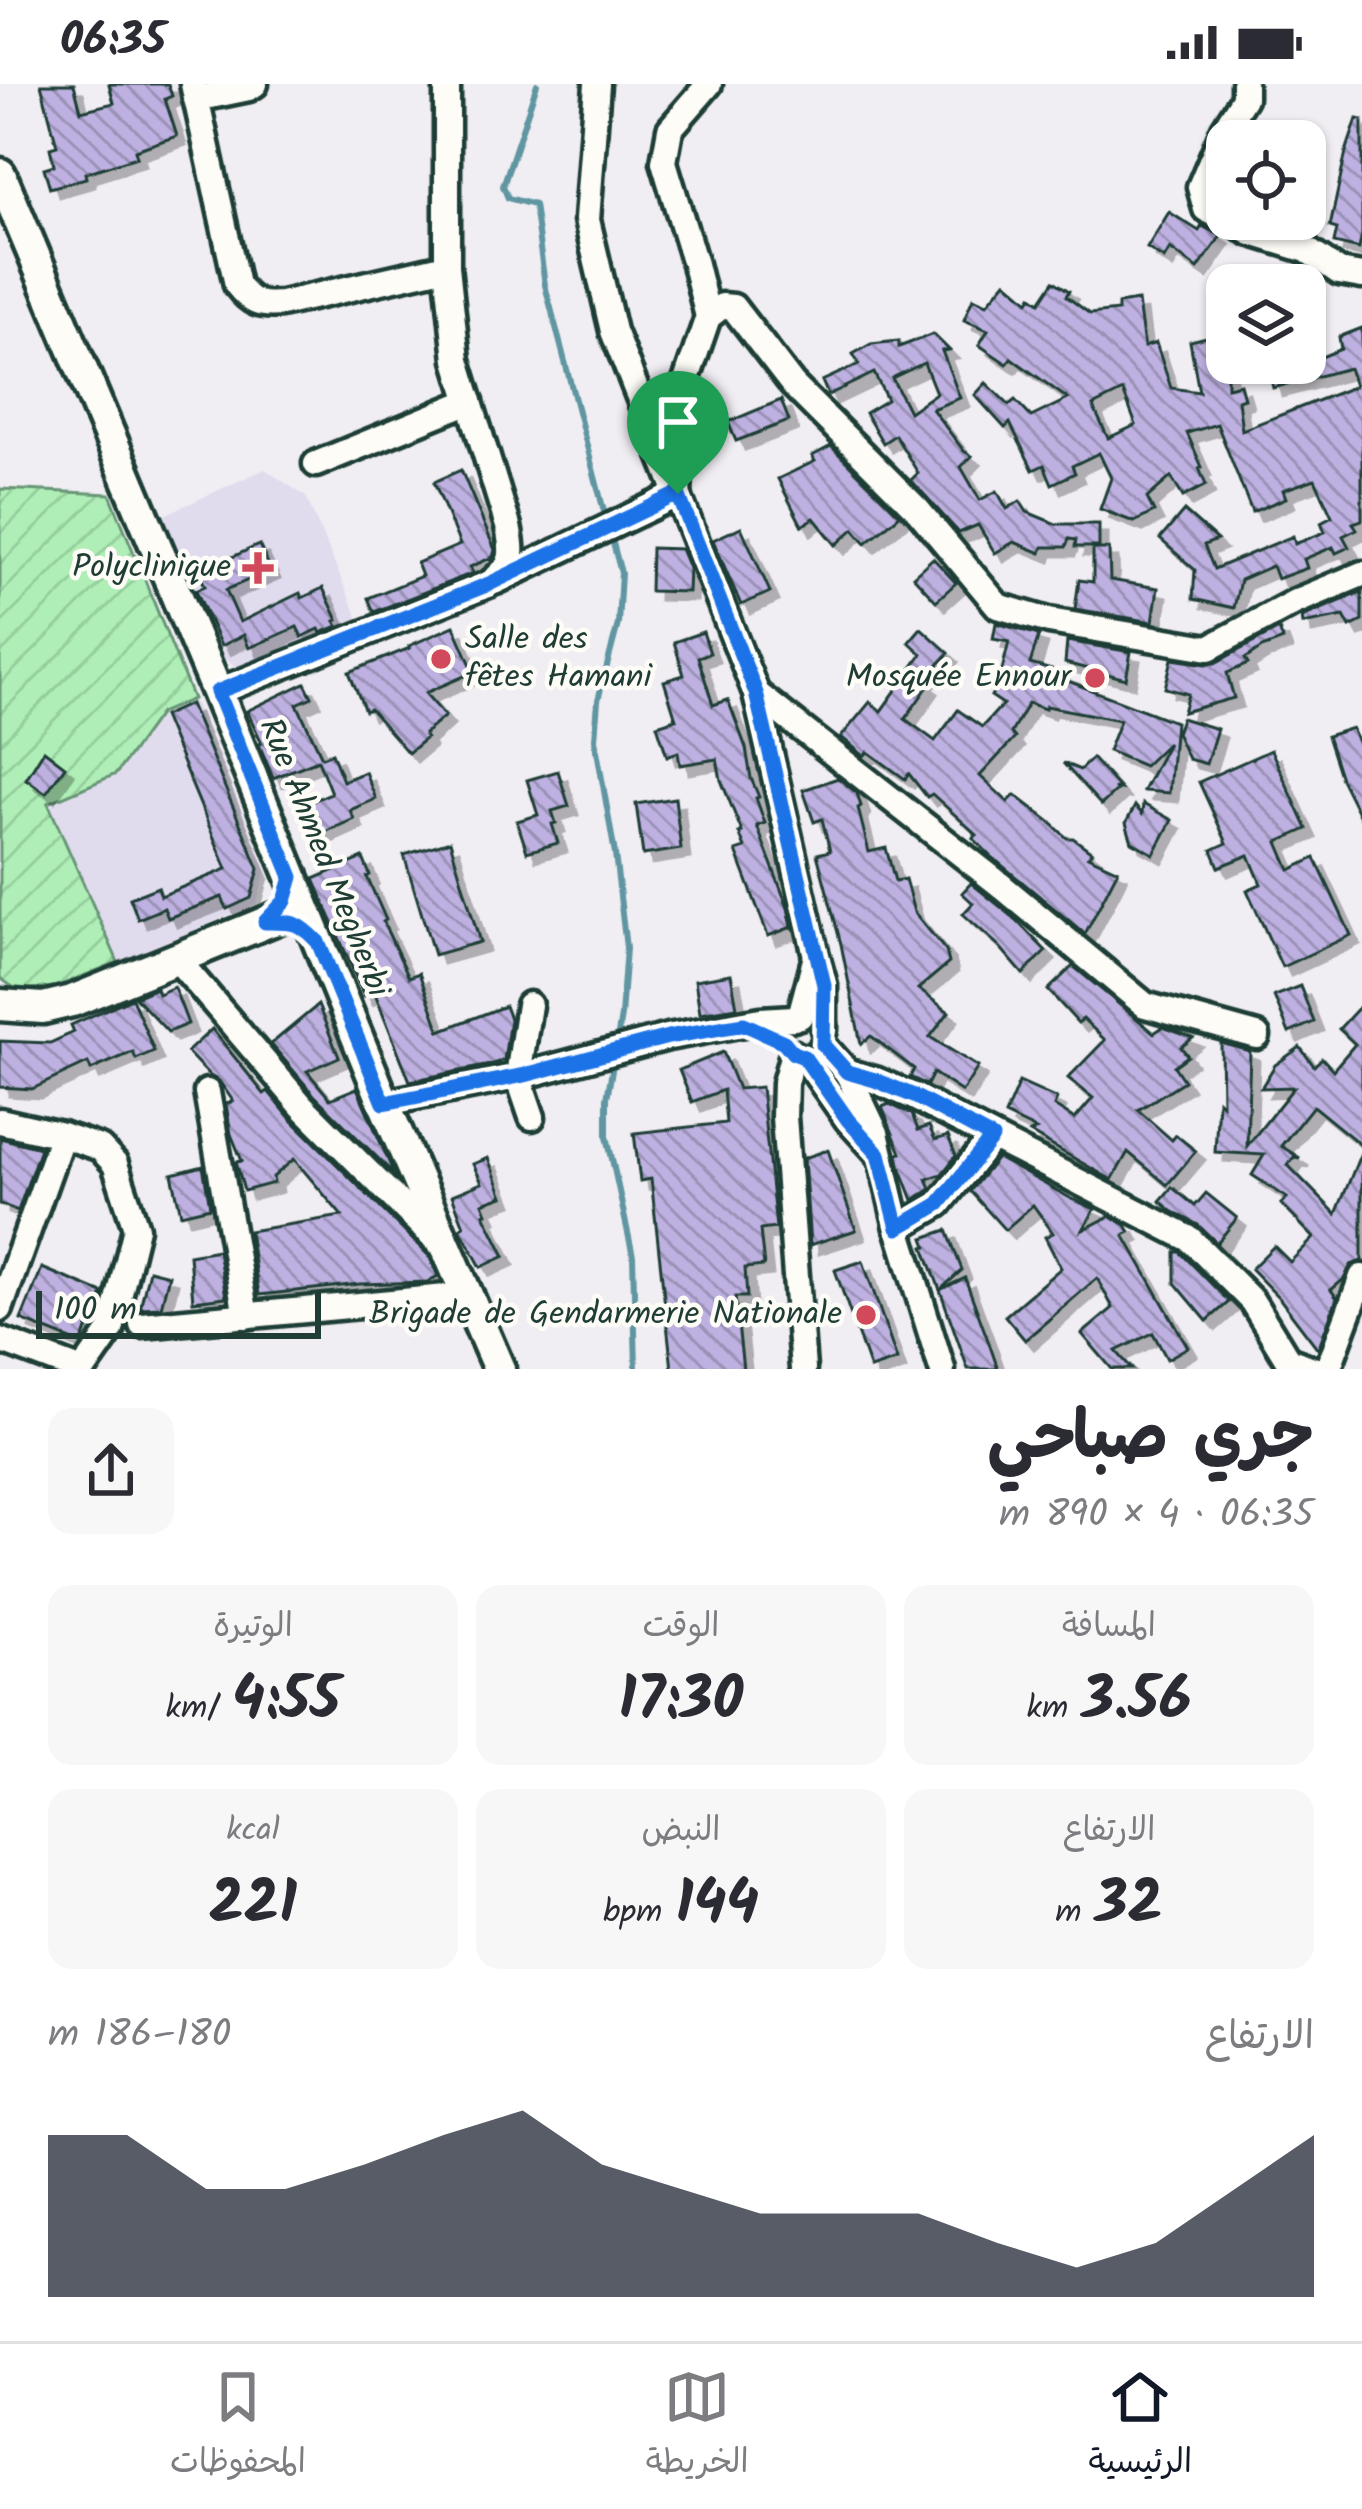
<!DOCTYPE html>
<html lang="ar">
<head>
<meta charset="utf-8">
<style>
  :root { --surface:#fff; --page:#f7f7f7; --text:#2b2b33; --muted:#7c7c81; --line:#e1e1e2; --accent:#111827 }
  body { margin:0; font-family:Kalam,"Playpen Sans Arabic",sans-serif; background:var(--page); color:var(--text); direction:rtl; height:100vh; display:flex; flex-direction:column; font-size:45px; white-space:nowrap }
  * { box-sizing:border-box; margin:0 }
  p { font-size:39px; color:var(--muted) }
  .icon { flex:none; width:66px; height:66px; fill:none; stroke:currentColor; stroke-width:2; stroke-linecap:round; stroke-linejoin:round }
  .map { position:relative; height:1285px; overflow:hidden; direction:ltr }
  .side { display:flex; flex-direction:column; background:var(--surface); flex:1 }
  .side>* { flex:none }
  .controls { position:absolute; left:1206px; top:36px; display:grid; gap:24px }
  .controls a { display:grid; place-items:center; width:120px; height:120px; border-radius:24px; background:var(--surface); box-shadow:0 3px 9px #0004; font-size:60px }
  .scale { position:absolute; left:36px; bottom:30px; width:285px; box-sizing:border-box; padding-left:12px; border:6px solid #1f3d34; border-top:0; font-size:33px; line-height:42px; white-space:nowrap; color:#1f3d34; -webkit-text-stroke:9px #fdfcf7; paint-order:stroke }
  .pin { position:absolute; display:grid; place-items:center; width:102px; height:102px; color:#fff; margin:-123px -51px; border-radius:50% 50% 50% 0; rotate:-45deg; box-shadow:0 0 12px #0007 }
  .pin .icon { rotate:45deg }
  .round { display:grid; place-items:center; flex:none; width:126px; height:126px; border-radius:24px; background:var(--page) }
  .headline { display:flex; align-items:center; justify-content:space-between; height:204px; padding:0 48px }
  h1 { font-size:66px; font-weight:700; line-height:90px }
  .metrics { display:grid; grid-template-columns:repeat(3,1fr); gap:18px; height:204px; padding:12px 48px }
  .metrics div { display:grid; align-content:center; border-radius:24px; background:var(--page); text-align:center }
  .metrics b { font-size:60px; font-weight:700 }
  .metrics small { font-size:33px; font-weight:400 }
  .metrics p { font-size:33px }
  .chart { height:336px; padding:24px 48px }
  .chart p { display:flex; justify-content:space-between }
  .chart svg { width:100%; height:216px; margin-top:12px; fill:var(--accent); opacity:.7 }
  .status { display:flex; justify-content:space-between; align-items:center; height:84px; padding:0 60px; background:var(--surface); direction:ltr }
  .status svg { height:33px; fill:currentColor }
  .tab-bar { display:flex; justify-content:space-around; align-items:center; height:168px; border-top:3px solid var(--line); background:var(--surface); font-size:33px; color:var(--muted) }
  .tab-bar a { display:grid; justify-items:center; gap:6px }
  .tab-bar .current { color:var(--accent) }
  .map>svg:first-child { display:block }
</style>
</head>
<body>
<div class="status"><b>06:35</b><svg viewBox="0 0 49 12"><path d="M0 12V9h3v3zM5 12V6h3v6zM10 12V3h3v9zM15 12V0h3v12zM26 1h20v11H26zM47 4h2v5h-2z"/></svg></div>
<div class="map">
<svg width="1362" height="1285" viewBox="0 0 1362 1285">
  <defs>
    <pattern id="garden-furrows" width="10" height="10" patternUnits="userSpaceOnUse" patternTransform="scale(3)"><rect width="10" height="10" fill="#afefb7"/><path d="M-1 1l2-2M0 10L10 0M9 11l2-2" fill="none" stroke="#96ce9e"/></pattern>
    <pattern id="building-back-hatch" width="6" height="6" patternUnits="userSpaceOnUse" patternTransform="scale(3)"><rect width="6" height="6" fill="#beb1e1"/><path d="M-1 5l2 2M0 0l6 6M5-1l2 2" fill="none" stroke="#9a91b7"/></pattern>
    <filter id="shadow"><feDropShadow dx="9" dy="9" stdDeviation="0" flood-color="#0004"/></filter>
  </defs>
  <rect width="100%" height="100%" fill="#f0edf3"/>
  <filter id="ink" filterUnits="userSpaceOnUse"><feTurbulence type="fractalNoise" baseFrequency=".00833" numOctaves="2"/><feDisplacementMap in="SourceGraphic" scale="24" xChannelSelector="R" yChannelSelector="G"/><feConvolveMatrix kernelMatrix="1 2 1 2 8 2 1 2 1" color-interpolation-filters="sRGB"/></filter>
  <g filter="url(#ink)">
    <g fill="#e1dbee">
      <polygon points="265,385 306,413 358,534 238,584 215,569 158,434"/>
      <polygon points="193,615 266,788 256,820 118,878 48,719 116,690 160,629"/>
    </g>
    <polygon fill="url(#garden-furrows)" stroke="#679676" stroke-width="3" points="0,405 110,410 193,615 160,629 116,690 48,719 118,878 56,903 17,906 0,894"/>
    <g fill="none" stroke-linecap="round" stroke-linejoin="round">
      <g stroke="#5f96a1" stroke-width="6">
        <polyline points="537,0 503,102 508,114 534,121 545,201 606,435"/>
        <polyline points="610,448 621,489 618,540 598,616 595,655 615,770 626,864 621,932 616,962"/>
        <polyline points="614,975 607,1014 607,1052 633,1172 636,1285"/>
      </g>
    </g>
    <g fill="url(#building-back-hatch)" stroke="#1f3d34" stroke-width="3" fill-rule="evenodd" filter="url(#shadow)">
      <polygon points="41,0 74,0 81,27 114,19 109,0 168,0 172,12 165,15 177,52 135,66 137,73 85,89 86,94 50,104 44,84 54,81 50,64 57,62"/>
      <polygon points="1357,35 1362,36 1362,150 1359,165 1334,159 1337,145 1330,143 1346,68"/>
      <polygon points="1169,128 1199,147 1202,142 1221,152 1198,185 1170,165 1164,175 1147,164"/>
      <path d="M 1006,197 L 1029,217 L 1032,212 L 1040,218 L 1054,197 L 1069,207 L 1066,212 L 1090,230 L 1118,227 L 1118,220 L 1138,217 L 1144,263 L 1156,259 L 1171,304 L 1199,308 L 1190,257 L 1227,248 L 1227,303 L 1240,300 L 1244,314 L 1238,316 L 1242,346 L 1355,302 L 1349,284 L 1273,304 L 1267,279 L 1307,279 L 1341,265 L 1339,253 L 1362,244 L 1362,436 L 1353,439 L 1357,445 L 1343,452 L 1349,463 L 1336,469 L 1333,463 L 1304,475 L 1307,484 L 1277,495 L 1272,482 L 1240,496 L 1234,524 L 1193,515 L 1195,486 L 1160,455 L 1184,427 L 1217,456 L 1204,461 L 1214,485 L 1293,452 L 1295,460 L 1325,448 L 1321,438 L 1332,432 L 1315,395 L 1283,406 L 1286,414 L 1252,428 L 1217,340 L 1187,349 L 1202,383 L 1199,384 L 1206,401 L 1183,413 L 1171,393 L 1147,414 L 1154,428 L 1134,438 L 1100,425 L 1111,394 L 1099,369 L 1072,382 L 1075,389 L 1052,400 L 1044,381 L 1033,386 L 1010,339 L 1005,344 L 975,311 L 986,299 L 1009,321 L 1015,316 L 1031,333 L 1068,315 L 1011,274 L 1007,280 L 979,261 L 988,246 L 964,236 L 973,214 L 987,220 ZM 1123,307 L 1136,341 L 1108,354 L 1093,322 Z"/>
      <path d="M 933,250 L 949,266 L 942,267 L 960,314 L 932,325 L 964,367 L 972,372 L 961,383 L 980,416 L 997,407 L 1007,425 L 1020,417 L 1027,428 L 1056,440 L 1099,440 L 1099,463 L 1075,463 L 1076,456 L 1069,455 L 1066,463 L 1043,463 L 1041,469 L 1014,458 L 995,469 L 978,441 L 959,449 L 911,396 L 918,389 L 895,351 L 883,359 L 865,329 L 887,316 L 874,289 L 828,311 L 822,297 L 859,280 L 853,270 L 871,260 L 899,257 L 899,263 ZM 924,279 L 936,309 L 909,328 L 892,294 Z"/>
      <polygon points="781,316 789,337 736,357 728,338"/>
      <polygon points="831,362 900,431 866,459 854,445 836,461 814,434 802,442 778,395 815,377 812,372"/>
      <polygon points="461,386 495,466 493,473 470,483 473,489 374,528 368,514 422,492 417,479 460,461 434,398"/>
      <polygon points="741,443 770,508 741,521 713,456"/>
      <polygon points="259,461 271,486 226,506 240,538 300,509 302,514 323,504 338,536 335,537 338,542 321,549 319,545 302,553 297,543 249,564 244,551 221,562 196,506 205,502 199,488"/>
      <polygon points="651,464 681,465 689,484 688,508 650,507"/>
      <polygon points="1093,465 1109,465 1110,496 1158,504 1153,538 1075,525 1079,496 1093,498"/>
      <polygon points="933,474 956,499 936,517 913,492"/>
      <polygon points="1362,508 1362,537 1350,543 1344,532 1303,540 1302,533"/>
      <polygon points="996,539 1039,551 1030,580 1070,591 1068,597 1175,638 1169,709 1143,707 1168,659 1144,682 1108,667 1120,636 1046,622 1045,625 1028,619 1011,649 1015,654 980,692 1008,718 1015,711 1049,737 1067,754 1073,754 1092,768 1088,772 1118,786 1085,850 993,774 973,754 977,751 932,710 927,713 909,690 905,695 868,668 864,672 841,653 870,618 881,627 922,570 909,558 921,544 949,569 923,597 929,601 905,635 935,657 958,626 982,643 1003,620 991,612 999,598 1009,558 993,555"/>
      <polygon points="454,542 474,588 425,609 445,632 424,650 426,654 408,669 370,625 365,627 349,588 410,564 409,562"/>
      <polygon points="1279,545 1283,556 1262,564 1245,575 1248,580 1227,589 1234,614 1183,628 1188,610 1165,604 1172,575 1206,580 1215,579"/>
      <polygon points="703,548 710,569 698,573 713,621 728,616 746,664 751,694 759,713 756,714 765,739 757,742 788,824 792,843 768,852 736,767 745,764 739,749 742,748 721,696 717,675 680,681 678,668 667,672 657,641 676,635 664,597 684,591 674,558"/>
      <polygon points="1067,557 1131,568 1126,595 1065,579"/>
      <polygon points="305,599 312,613 297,620 322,673 332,669 343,697 365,688 376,715 350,726 354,735 316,752 303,721 331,709 318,676 273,694 259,660 262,659 247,627"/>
      <polygon points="190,620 259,785 251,814 227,825 222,813 168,834 164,824 138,835 130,814 158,803 161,812 227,785 163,632"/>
      <polygon points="1181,634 1217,645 1206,680 1188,675 1176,649"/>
      <polygon points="1352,644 1362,668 1362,737 1341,695 1327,652"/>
      <polygon points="44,666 65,682 46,709 26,695"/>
      <polygon points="1271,666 1307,745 1278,758 1290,786 1315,774 1351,851 1282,883 1247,806 1261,800 1249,771 1219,783 1212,766 1227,759 1199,698"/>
      <polygon points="1092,674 1120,705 1114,704 1117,706 1101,721 1063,679 1080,686"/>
      <polygon points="558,687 569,722 552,727 556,739 552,740 558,759 527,768 517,737 538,731 527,696"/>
      <polygon points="838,694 857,709 861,722 858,724 869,768 886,764 895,797 905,795 914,828 946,867 949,879 918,905 949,928 930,953 978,983 962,1008 933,989 927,1001 910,993 914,985 871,952 861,960 841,860 817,770 830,767 822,735 814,738 803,706"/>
      <polygon points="675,714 681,765 643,771 636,720"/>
      <polygon points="1143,720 1172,736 1154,770 1132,758 1126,739 1135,722 1142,730"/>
      <polygon points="450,757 480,858 434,871 404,771"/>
      <polygon points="363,774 370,791 367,793 386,836 383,838 409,893 419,889 440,947 505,922 510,935 504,976 490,981 410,997 374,907 364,912 314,795"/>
      <polygon points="971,799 1012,832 1046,867 1023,890 999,862 963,830 973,819 962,809"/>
      <polygon points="1073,882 1154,949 1163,943 1193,954 1181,963 1188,972 1174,982 1184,997 1138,1026 1172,1056 1176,1051 1196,1067 1167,1101 1128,1068 1112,1096 1030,1049 1036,1046 1005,1031 1019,998 1057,1015 1054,1022 1075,1035 1093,1014 1068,994 1105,956 1083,935 1078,939 1048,906"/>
      <polygon points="731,890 737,923 700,929 695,896"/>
      <polygon points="1300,902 1314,938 1289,949 1274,912"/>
      <polygon points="174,903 188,940 168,948 135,913 156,904 158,910"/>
      <polygon points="132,914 154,967 136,975 133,968 91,986 88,979 32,1005 0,1003 0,957 50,959 74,948 71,941"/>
      <polygon points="1362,920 1362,1062 1313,1022 1281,1062 1300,1074 1294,1073 1288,1081 1336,1130 1362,1066 1362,1177 1351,1181 1344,1195 1331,1206 1337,1214 1318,1265 1280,1215 1251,1185 1274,1162 1290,1178 1314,1154 1281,1120 1287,1114 1252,1091 1264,1071 1215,1068 1218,1016 1222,1020 1221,959 1250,967 1247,1062 1294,1003 1261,1004 1275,981 1300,963 1314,982 1322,974 1333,986 1355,960 1339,945"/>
      <polygon points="318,921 339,973 307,987 330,1015 357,1004 394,1090 314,1011 271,960"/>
      <polygon points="212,945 264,1010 268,1007 290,1034 429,1172 438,1192 427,1198 360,1200 259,1211 249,1147 342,1132 294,1075 273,1093 274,1099 244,1107 236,1078 242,1077 231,1050 226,1020 233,1017 219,997 210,992 187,968"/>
      <polygon points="723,968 738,1005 761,1003 776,1144 760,1146 764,1182 745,1184 747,1213 735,1213 743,1285 672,1285 651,1095 640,1097 634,1049 726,1039 723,1006 692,1018 679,986"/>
      <polygon points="889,1020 912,1030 918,1046 929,1042 935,1056 948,1052 956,1072 942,1090 927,1095 931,1104 928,1107 913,1116 901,1085 898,1070 901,1069 882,1023"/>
      <polygon points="0,1054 40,1064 18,1127 0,1120"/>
      <polygon points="828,1066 856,1146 810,1161 804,1074"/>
      <polygon points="488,1074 503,1112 483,1119 487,1129 484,1130 505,1172 481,1183 460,1145 464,1142 452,1111 482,1099 473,1080"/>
      <polygon points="997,1074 1072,1115 1095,1125 1083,1146 1110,1132 1126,1141 1130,1148 1124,1151 1188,1263 1167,1275 1153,1249 1116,1267 1132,1285 1112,1285 1082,1250 1113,1224 1097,1194 1025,1256 1005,1232 1061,1184 1045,1153 1053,1149 1033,1121 1005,1146 970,1107"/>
      <polygon points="203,1082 210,1123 181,1130 172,1090"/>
      <polygon points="1172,1103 1195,1122 1206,1109 1237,1134 1217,1159 1198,1141 1172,1127 1160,1117"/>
      <polygon points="947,1146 962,1186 940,1206 924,1163 927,1162 924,1154"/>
      <polygon points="218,1166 226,1213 193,1217 189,1171"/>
      <polygon points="1175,1168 1180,1168 1229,1218 1207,1237 1175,1199"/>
      <polygon points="863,1177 897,1276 870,1285 835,1186"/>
      <polygon points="42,1184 103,1209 81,1260 21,1236"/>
      <polygon points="149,1186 169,1191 161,1223 140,1224"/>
      <polygon points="965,1194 989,1259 998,1285 968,1285 940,1206"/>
    </g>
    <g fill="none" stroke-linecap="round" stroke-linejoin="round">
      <defs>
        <g id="minor">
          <path d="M 193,0 L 237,201 C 251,219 259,222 281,220 L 447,182"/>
          <polyline points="597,0 587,136 613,247 756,609 816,872 824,901 824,946"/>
          <polyline points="1244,0 1244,14 1225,44 1200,103 1206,125 1252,149 1307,166 1339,188 1362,192"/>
          <polyline points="196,15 249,4 255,0"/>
          <polyline points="708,233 695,180 664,78 670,45 709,0"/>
          <polyline points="316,380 470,317"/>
          <polyline points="678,410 683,306 708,233 722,222 733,223 793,301 917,425 998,522 1049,537 1209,564 1295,518 1362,490"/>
          <polyline points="496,497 678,410"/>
          <path d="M 217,608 L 489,500 C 514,480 514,473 508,442 L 457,276 L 447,182 L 447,0"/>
          <polyline points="756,609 998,799 1145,921 1257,952"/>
          <polyline points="176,874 302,1022 443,1163"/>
          <polyline points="529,921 518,992 532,1033"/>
          <polyline points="800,932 816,872"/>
          <polyline points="823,961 847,988 876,1049 898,1144 942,1285"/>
          <polyline points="793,969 785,999 784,1033 803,1285"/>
          <polyline points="804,973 848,1036 877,1068"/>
          <polyline points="847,988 875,996 914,1013 1190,1155 1252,1217 1288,1276 1313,1285"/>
          <polyline points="207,1008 246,1232"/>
          <polyline points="384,1019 525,991 668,953 761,936 794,934"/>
          <polyline points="0,1037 62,1051 100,1064 115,1080 136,1144 111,1246 84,1285"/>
          <polyline points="898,1144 939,1120 992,1054"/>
          <polyline points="0,1225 62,1051"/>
          <polyline points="142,1241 468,1211"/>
          <polyline points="0,1256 77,1285"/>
          <polyline points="1328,1285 1362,1193"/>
        </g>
        <g id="major">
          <polyline points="0,90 217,608 384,1019 499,1285"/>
          <polyline points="0,921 43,924 72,917 304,823"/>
        </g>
      </defs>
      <use href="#minor" stroke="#1f3d34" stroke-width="33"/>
      <use href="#major" stroke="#1f3d34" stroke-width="39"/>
      <use href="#minor" stroke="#fdfcf7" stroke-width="24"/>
      <use href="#major" stroke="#fdfcf7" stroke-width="30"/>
    </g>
  </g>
  <g fill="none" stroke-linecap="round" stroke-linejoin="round" filter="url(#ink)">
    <defs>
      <path id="route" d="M 678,410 L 756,609 L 824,901 L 823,961 L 847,988 L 875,996 L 914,1012 L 992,1054 L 939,1120 L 898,1144 L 879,1070 L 848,1036 L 804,973 L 793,969 L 784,958 L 744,940 L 668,953 L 525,991 L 384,1019 L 318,858 C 298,837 294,838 265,838 L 285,817 L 292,793 L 217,608 L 489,500 Z"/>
    </defs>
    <use href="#route" stroke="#fff" stroke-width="24"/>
    <use href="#route" stroke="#1a73e8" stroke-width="15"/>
  </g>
  <g fill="#d1495b" stroke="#fdfcf7" stroke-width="4.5">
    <path d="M252 466h12v12h12v12h-12v12h-12v-12h-12v-12h12z"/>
    <circle cx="441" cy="575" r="12"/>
    <circle cx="1095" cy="594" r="12"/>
    <circle cx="866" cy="1231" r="12"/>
  </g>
  <g text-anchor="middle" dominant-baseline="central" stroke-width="9" stroke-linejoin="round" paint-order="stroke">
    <g font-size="33" fill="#1f3d34" stroke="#fdfcf7" text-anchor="end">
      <text x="231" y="484">Polyclinique</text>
      <text x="465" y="556" text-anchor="start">Salle des<tspan x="465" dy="38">fêtes Hamani</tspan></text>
      <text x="1071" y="594">Mosquée Ennour</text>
      <text x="842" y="1231">Brigade de Gendarmerie Nationale</text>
    </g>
    <g font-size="33" fill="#1f3d34" stroke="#fdfcf7">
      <text transform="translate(323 774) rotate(68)">Rue Ahmed Megherbi</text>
    </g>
  </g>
</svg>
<div class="controls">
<a><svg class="icon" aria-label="locate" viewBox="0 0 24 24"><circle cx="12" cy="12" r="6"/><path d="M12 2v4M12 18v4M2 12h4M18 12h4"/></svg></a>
<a><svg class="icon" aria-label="layers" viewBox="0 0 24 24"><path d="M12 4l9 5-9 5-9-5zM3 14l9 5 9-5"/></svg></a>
</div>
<div class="scale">100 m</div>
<div class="pin" style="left:678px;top:410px;background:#1e9e55"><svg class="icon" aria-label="arrive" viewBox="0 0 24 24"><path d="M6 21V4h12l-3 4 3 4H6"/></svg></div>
</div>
<section class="side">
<div class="headline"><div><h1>جري صباحي</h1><p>06:35 · 4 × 890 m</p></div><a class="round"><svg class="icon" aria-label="share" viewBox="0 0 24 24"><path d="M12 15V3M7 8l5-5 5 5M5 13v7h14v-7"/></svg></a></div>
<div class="metrics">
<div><p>المسافة</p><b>3.56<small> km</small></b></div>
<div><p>الوقت</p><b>17:30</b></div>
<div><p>الوتيرة</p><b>4:55<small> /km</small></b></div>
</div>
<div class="metrics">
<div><p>الارتفاع</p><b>32<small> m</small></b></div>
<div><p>النبض</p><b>144<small> bpm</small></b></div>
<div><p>kcal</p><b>221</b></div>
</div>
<div class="chart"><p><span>الارتفاع</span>180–186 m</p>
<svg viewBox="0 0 160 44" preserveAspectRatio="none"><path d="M0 44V11L10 11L20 22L30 22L40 17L50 11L60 6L70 17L80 22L90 27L100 27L110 27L120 33L130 38L140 33L150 22L160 11V44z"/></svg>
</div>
</section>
<nav class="tab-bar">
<a class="current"><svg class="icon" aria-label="home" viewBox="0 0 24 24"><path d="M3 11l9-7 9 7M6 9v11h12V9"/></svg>الرئيسية</a>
<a><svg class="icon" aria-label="map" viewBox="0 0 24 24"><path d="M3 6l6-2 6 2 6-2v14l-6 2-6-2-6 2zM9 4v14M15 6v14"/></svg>الخريطة</a>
<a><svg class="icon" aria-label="saved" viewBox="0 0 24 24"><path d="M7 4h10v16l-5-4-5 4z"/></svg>المحفوظات</a>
</nav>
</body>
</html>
